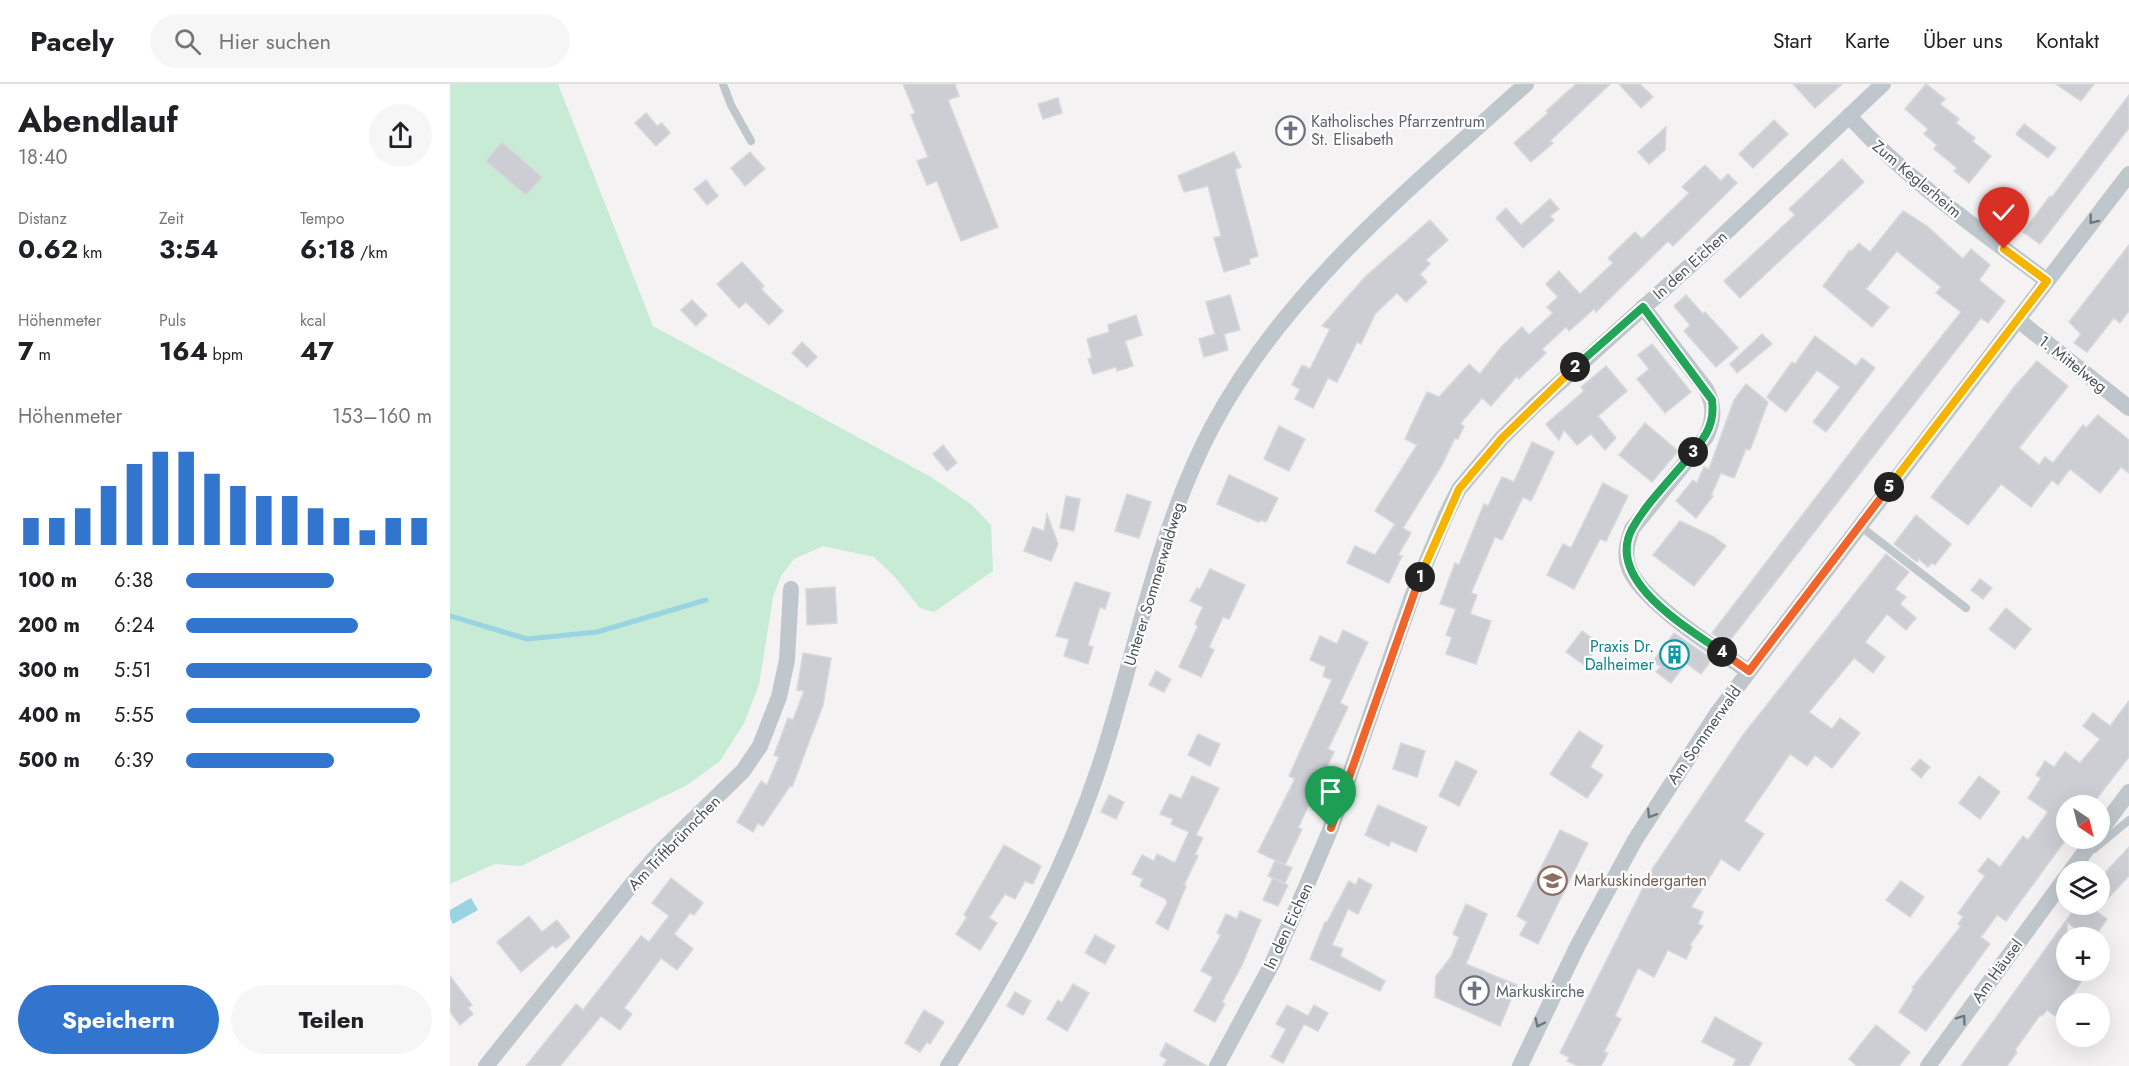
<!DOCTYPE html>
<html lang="de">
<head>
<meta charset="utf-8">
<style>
  :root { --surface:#fff; --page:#f6f6f6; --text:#202124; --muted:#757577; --line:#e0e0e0; --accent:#3275ce }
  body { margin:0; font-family:Jost,sans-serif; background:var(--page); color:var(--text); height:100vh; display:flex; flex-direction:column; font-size:22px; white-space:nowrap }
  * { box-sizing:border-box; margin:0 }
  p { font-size:20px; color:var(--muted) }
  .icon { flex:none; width:33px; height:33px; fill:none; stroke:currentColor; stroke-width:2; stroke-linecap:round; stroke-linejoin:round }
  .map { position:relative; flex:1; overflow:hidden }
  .panel { display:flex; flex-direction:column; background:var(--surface); width:450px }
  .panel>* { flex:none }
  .needle { width:39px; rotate:145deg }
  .tools { position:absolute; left:1606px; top:711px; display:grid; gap:12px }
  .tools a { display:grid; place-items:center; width:54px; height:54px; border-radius:50%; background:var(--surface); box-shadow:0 6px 24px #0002; font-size:30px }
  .pin { position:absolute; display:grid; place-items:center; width:51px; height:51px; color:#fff; margin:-62px -26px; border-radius:50% 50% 50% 0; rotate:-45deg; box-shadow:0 0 6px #0007 }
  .pin .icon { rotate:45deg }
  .km { position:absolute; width:30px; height:30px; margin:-15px; border-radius:50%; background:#222; color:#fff; font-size:16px; line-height:30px; text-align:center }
  .round { display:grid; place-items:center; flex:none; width:63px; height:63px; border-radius:32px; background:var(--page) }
  .head { display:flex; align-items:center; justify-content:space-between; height:102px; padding:0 18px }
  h1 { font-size:33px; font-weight:700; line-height:45px }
  .metrics { display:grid; grid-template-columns:repeat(3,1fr); gap:9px; height:102px; padding:6px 18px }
  .metrics div { display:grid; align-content:center }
  .metrics b { font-size:26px; font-weight:700 }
  .metrics small { font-size:16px; font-weight:400 }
  .metrics p { font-size:16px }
  .chart { height:168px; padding:12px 18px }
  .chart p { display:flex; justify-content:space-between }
  .chart svg { width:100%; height:108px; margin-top:6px; stroke:var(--accent); stroke-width:6 }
  .button { display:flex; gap:12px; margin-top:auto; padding:12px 18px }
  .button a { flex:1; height:69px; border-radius:36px; background:var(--accent); color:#fff; font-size:24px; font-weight:700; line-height:69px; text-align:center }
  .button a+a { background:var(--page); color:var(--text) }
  ul { padding:0 18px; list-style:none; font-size:20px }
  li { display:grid; grid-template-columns:96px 72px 1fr; align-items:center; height:45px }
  li i { height:15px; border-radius:8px; background:var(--accent) }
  header { display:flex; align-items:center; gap:36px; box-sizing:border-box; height:84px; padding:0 30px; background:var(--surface); border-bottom:2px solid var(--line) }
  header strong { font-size:28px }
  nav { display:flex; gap:33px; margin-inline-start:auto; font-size:21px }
  .search { width:420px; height:54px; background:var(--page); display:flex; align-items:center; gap:15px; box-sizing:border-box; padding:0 21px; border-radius:33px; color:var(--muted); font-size:22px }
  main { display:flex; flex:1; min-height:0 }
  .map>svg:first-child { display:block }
</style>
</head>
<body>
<header>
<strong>Pacely</strong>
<div class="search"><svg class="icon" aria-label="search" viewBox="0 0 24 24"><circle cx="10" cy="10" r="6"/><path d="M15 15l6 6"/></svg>Hier suchen</div>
<nav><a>Start</a><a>Karte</a><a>Über uns</a><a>Kontakt</a></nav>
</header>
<main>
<section class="panel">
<div class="head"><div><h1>Abendlauf</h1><p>18:40</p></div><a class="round"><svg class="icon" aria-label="share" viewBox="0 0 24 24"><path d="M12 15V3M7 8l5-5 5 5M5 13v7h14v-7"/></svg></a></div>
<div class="metrics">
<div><p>Distanz</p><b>0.62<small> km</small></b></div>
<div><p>Zeit</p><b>3:54</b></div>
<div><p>Tempo</p><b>6:18<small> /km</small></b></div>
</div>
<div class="metrics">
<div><p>Höhenmeter</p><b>7<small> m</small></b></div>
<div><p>Puls</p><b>164<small> bpm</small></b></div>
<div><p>kcal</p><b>47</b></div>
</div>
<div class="chart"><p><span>Höhenmeter</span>153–160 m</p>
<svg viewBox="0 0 160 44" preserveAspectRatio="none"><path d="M5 44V33M15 44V33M25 44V29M35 44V20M45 44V11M55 44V6M65 44V6M75 44V15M85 44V20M95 44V24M105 44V24M115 44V29M125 44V33M135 44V38M145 44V33M155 44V33"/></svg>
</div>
<ul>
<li><b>100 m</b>6:38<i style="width:60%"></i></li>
<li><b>200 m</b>6:24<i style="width:70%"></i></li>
<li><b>300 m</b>5:51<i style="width:100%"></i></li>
<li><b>400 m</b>5:55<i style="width:95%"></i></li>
<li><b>500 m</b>6:39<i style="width:60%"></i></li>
</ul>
<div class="button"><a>Speichern</a><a>Teilen</a></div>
</section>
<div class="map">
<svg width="1679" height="982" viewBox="0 0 1679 982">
  <rect width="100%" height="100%" fill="#f4f2f2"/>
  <polygon fill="#c7ebd5" points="0,0 108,0 203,242 481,393 522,421 541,441 543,487 484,528 470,524 444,492 424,473 373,462 344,475 331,492 323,513 309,601 294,639 270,677 237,701 71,782 45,780 0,800"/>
  <polygon fill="#9ad3e2" points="21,814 28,826 3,840 0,834 0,826"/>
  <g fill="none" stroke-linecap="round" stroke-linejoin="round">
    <polyline stroke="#9ad3e2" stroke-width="5" points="0,532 77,555 147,548 256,516"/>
  </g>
  <g fill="#cdced3" stroke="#d6d8dc" stroke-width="1.5">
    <polygon points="453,0 505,0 509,12 498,16 548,143 511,157 487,97 477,101 467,77 478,73 461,31 465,29"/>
    <polygon points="1126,0 1160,0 1100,57 1103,59 1081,78 1064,59 1098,29 1096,27"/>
    <polygon points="1169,0 1190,0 1203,13 1191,24"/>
    <polygon points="1343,0 1392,0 1365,24"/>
    <polygon points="1476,0 1495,15 1490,20 1509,35 1506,39 1525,54 1522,57 1541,72 1519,99 1504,87 1507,84 1484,65 1487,61 1474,50 1478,45 1455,25"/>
    <polygon points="1606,0 1644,0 1631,17"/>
    <polygon points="1679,11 1679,44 1590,160 1573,148 1600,112 1602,113"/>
    <polygon points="608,14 612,29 593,35 588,20"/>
    <polygon points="196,29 207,42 212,39 220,49 206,62 185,39"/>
    <polygon points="1324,36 1338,50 1303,84 1289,70"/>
    <polygon points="1574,40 1606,64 1598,74 1566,50"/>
    <polygon points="1216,43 1215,66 1199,80 1188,68"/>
    <polygon points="52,58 92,93 76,111 36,77"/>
    <polygon points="300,68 315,85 295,102 281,84"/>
    <polygon points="784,68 791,83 785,85 808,172 799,175 800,180 774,188 764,154 771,152 758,102 734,108 728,92"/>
    <polygon points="1392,75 1414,98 1290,214 1274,197 1345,131 1339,125"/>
    <polygon points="1255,81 1271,97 1278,90 1287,99 1223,162 1218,157 1146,228 1144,225 1119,247 1116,243 1092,265 1096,269 1069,295 1067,292 1041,322 1032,314 1010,340 1014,342 1008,355 1005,354 992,381 953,444 961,449 948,471 952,472 939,499 897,479 905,462 925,471 945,440 925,427 967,361 955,355 977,308 989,313 1019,280 1030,290 1051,263 1072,243 1079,251 1103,229 1097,223 1108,213 1096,200 1109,187 1130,210 1163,179 1158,174 1185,148 1192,155 1239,109 1232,103"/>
    <polygon points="256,96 268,112 257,121 244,105"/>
    <polygon points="1100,115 1109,125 1100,132 1104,136 1073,164 1046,134 1056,124 1071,141"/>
    <polygon points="1453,127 1477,142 1513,175 1521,165 1540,181 1529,196 1555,217 1538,239 1531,234 1281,555 1278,553 1275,558 1262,549 1419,344 1511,228 1486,209 1491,203 1447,167 1416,205 1439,223 1422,243 1373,202 1400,166 1402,167 1409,159 1420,168"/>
    <polygon points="980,136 998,156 976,176 980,180 970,190 977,198 956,218 947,209 925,230 911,260 907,258 887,298 878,294 863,324 845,315 850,305 842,301 852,281 860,285 880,245 872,242 915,193"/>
    <polygon points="1679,161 1679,227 1670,239 1664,234 1637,268 1624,259 1631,250 1619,238"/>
    <polygon points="292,178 314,202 311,205 333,227 319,241 296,218 289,224 267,200"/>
    <polygon points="780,211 790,246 774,250 778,266 754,273 749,255 765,250 756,218"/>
    <polygon points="1236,211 1253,230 1255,228 1288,264 1266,283 1234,247 1240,241 1224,222"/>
    <polygon points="242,216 257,231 246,242 231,226"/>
    <polygon points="686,231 692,251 675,257 683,282 667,287 666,283 643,290 638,275 642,274 637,255 659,248 658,241"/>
    <polygon points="1312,250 1322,260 1287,289 1280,280"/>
    <polygon points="1365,252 1406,282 1412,274 1425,284 1376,348 1363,338 1390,303 1367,286 1336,328 1317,313 1342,278 1345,280"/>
    <polygon points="352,258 367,273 357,283 342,269"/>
    <polygon points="1202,260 1241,308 1215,329 1187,295 1199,285 1188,271"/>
    <polygon points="1587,277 1618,302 1569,364 1589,381 1595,373 1603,379 1633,341 1636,344 1648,331 1679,356 1679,389 1671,383 1650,409 1620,385 1608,401 1602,396 1581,423 1551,400 1518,441 1481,413 1564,303"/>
    <polygon points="1156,282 1177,307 1148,332 1166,354 1155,366 1141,350 1127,361 1114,346 1109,356 1096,340 1134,307 1131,303"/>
    <polygon points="1296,300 1318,318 1300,366 1296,365 1284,394 1271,389 1261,411 1263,412 1246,434 1226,417 1243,396 1247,399 1254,383 1259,385 1284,316"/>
    <polygon points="1195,339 1228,367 1202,398 1169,371"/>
    <polygon points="829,342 855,355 839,387 814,375"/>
    <polygon points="1082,358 1104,368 1081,417 1073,413 1052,456 1045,453 1021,509 1027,511 1020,530 1041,537 1026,580 996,570 1002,553 996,551 1006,525 990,520 1005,479 1009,481 1034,420 1038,422 1052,393 1064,398"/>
    <polygon points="493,361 507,379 497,387 483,370"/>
    <polygon points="779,391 828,414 816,438 811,436 809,438 767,420"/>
    <polygon points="1153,399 1178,412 1156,457 1150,455 1124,505 1097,491 1113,460 1121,464"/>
    <polygon points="677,410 701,418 689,454 665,447"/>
    <polygon points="616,412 630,415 624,447 610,444"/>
    <polygon points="597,430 608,460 601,477 574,467 583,443 594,447"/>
    <polygon points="1466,431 1501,460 1485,481 1482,479 1478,483 1469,475 1467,478 1444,460"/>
    <polygon points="1230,437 1264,453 1276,462 1244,502 1203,471"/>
    <polygon points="1436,470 1459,488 1445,505 1456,513 1450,520 1466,534 1456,546 1437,530 1415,558 1435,573 1423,589 1404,574 1359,628 1382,645 1390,634 1410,649 1382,684 1365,671 1357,682 1340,670 1294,737 1314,750 1289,787 1271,775 1241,823 1253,828 1248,840 1253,842 1240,861 1242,863 1236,875 1218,866 1204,893 1188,884 1165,932 1171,935 1154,968 1158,969 1151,982 1128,982 1117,977 1119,973 1110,969 1203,784 1293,651"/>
    <polygon points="760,485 795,501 779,535 773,533 759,563 764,566 751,593 729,583 748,542 745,540 753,523 740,517 747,504 750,505"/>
    <polygon points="1530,495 1542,504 1533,515 1521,506"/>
    <polygon points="625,498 660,509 655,525 650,523 638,561 643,563 638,580 614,572 619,555 606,552"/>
    <polygon points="385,503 387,539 357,541 356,505"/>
    <polygon points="1556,524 1581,545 1565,565 1539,545"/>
    <polygon points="893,546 918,558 890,619 898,623 878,665 884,668 848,744 852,745 835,781 808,768 845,695 839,692 882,596 873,592 876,583 860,576 870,552 887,560"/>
    <polygon points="1132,547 1150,560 1134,581 1116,568"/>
    <polygon points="1224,549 1262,575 1251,590 1236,579 1221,599 1206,588 1211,583 1203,577"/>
    <polygon points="353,569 381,574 373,621 342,703 340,702 313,742 308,739 303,748 287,738 311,697 317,701 329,673 324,671 338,634 343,636 354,607 347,606"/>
    <polygon points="706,587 721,595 714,608 699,601"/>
    <polygon points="1679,617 1679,673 1641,722 1617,722 1617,754 1556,837 1547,831 1531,853 1540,860 1476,947 1449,928 1464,905 1462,904 1511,842 1508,840 1513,833 1508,829 1535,792 1528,787 1538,774 1550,783 1573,752 1578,756 1598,728 1578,714 1591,694 1586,691 1595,677 1604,683 1615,668 1630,679 1650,655 1633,642 1643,629 1660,642"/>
    <polygon points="1129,647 1153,662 1140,683 1153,691 1137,714 1100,690"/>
    <polygon points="748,650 770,660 760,682 738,671"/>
    <polygon points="951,659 975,667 967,693 943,685"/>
    <polygon points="1470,675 1480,683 1471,694 1461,685"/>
    <polygon points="1006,677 1027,687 1009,722 989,712"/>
    <polygon points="742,692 769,704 746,751 753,754 745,770 748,772 734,801 736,802 718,846 706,839 717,819 716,815 690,802 693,795 682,790 692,771 704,777 707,770 725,779 739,748 721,740 723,735 710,730 720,710 731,715"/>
    <polygon points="1529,692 1550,708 1530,735 1509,719"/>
    <polygon points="659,711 674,718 666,735 651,728"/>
    <polygon points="928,721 977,743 966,768 941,757 939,762 915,751"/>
    <polygon points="1110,746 1138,759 1088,860 1070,851 1077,838 1067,832"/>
    <polygon points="554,761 591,782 583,800 575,797 565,815 555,810 539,834 547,839 530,866 506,850 517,833 514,831"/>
    <polygon points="1679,763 1679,792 1646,827 1657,835 1644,854 1637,854 1617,838 1617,886 1639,886 1624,908 1605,932 1597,926 1592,932 1590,931 1565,966 1567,968 1557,982 1511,982 1628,820 1650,820 1650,794"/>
    <polygon points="825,777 842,784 835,799 818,792"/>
    <polygon points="221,794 253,819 244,831 240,829 224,850 243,865 227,886 211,874 174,924 182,930 170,946 151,932 110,982 76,982 126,920 133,926 191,852 199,858 219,832 202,819"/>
    <polygon points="823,794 838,801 828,822 813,816"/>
    <polygon points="909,794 922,801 908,830 898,825 882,861 893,865 890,872 935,897 930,907 860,875 875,838 877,838 899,797 906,801"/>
    <polygon points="1451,797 1474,813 1460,833 1436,816"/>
    <polygon points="1016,820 1037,830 1016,880 1067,901 1050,942 985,913 986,892 1001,873 1009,853 1003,850"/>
    <polygon points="790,827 811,836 792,881 772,918 775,920 765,938 744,927 763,893 751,887 771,851 767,849 776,830 787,835"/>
    <polygon points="79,832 92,848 107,836 120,853 106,864 103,861 71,888 47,858"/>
    <polygon points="645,851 665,862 655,880 635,869"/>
    <polygon points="0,892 22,921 18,924 23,930 10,941 0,928"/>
    <polygon points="623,900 639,909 617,947 597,935 608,916 612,919"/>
    <polygon points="565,908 581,917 573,931 557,922"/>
    <polygon points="837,921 858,932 864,921 878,929 868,947 854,940 833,979 821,973 836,945 826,940"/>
    <polygon points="474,926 494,938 480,960 477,958 470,968 455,959"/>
    <polygon points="1265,933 1312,959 1299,982 1283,982 1286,975 1252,958"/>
    <polygon points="1426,941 1460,968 1449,982 1407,982 1399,975"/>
    <polygon points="716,959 757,982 713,982 717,976 710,971"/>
  </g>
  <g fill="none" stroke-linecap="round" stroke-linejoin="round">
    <g stroke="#bfc6cc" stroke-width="8">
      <polyline points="273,0 281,21 301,57"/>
      <polyline points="1410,442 1516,524"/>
      <polyline points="1644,765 1679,736"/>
    </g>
    <g stroke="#bfc6cc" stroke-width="16">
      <path d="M 1399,32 C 1457,96 1528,145 1597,197"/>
      <path d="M 1193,223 L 1256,305 C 1265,322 1264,336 1256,353 L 1182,445 C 1178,457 1174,468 1178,481 C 1187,515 1268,566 1298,587"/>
      <polyline points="1568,236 1679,324"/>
      <polyline points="1650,747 1679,708"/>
      <polyline points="1620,788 1645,754"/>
      <polyline points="36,982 183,799 210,768 293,687 310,662 329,613 337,576 341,505"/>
      <path d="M 498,982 C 564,880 622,775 657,658 C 689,552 710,442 762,343 C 836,204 961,104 1076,0"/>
      <polyline points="767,982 822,880 856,803 881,744 963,510 996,431 1009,405 1052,354 1086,320 1253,170 1433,0"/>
      <polyline points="1070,982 1128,861 1185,756 1268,628 1679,90"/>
      <polyline points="1478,982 1617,792"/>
    </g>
  </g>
  <defs><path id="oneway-chevron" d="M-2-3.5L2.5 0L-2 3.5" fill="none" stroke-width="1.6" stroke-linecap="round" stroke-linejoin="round" transform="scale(1.5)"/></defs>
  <g stroke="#6e777e">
    <use href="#oneway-chevron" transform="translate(1643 136) rotate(128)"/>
    <use href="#oneway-chevron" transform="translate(1201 730) rotate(122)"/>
    <use href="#oneway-chevron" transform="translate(1512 935) rotate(-54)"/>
    <use href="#oneway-chevron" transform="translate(1089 939) rotate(115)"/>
  </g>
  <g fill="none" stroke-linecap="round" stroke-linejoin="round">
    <defs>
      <polyline id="split-1" points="881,744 970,493"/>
      <polyline id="split-2" points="970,493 1009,405 1052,354 1125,283"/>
      <path id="split-3" d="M 1125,283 L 1193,223 L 1262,316 C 1265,338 1257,351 1243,368"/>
      <path id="split-4" d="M 1243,368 C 1224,392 1197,418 1182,445 C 1155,496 1236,543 1272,568"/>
      <polyline id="split-5" points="1272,568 1299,587 1439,403"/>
      <polyline id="split-6" points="1439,403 1597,197 1554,165"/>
    </defs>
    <use href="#split-1" stroke="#fff" stroke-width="12"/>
    <use href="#split-2" stroke="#fff" stroke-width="12"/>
    <use href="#split-3" stroke="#fff" stroke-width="12"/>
    <use href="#split-4" stroke="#fff" stroke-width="12"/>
    <use href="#split-5" stroke="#fff" stroke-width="12"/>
    <use href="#split-6" stroke="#fff" stroke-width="12"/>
    <use href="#split-1" stroke="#f0652b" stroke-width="8"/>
    <use href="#split-2" stroke="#f5b400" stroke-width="8"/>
    <use href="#split-3" stroke="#22a559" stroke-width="8"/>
    <use href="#split-4" stroke="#22a559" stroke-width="8"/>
    <use href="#split-5" stroke="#f0652b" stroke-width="8"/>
    <use href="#split-6" stroke="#f5b400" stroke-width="8"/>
  </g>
  <defs>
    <symbol id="church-ring" viewBox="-11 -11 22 22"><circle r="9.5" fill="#fff" stroke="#6b7280" stroke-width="1.5"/><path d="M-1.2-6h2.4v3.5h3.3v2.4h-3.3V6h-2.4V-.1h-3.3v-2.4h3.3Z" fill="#6b7280"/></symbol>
    <symbol id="building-ring" viewBox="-11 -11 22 22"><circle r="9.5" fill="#fff" stroke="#0f9aa8" stroke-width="1.5"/><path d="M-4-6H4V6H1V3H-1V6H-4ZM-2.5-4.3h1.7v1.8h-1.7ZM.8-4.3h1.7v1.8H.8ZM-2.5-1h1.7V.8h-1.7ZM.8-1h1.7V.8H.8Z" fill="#0f9aa8"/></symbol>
    <symbol id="school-ring" viewBox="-11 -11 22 22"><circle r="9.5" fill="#fff" stroke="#8d6e63" stroke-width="1.5"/><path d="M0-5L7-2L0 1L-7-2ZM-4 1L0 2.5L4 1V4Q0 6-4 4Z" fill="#8d6e63"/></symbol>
  </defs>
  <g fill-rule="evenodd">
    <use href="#church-ring" x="824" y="30" width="33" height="33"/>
    <use href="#building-ring" x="1208" y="554" width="33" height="33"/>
    <use href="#school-ring" x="1086" y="780" width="33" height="33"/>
    <use href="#church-ring" x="1008" y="890" width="33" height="33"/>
  </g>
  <g text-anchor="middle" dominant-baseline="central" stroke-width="4.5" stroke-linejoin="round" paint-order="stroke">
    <g font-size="16" fill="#5b616d" stroke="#fff" text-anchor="start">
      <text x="861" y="37">Katholisches Pfarrzentrum<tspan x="861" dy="18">St. Elisabeth</tspan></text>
      <text x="1046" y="907">Markuskirche</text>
    </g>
    <g font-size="16" fill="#4c555d" stroke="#fff">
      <text transform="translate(1467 95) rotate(40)">Zum Keglerheim</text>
      <text transform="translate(1240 181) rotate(-42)">In den Eichen</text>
      <text transform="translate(1623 280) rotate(38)">1. Mittelweg</text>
      <text transform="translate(704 500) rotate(-73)">Unterer Sommerwaldweg</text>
      <text transform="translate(1254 651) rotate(-55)">Am Sommerwald</text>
      <text transform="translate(224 759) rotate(-46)">Am Triftbrünnchen</text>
      <text transform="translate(838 842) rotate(-65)">In den Eichen</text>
      <text transform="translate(1547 887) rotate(-54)">Am Häusel</text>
    </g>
    <g font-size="16" fill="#0d838f" stroke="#fff" text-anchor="end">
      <text x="1204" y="562">Praxis Dr.<tspan x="1204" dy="18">Dalheimer</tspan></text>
    </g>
    <g font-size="16" fill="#785e54" stroke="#fff" text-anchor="start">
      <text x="1124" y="796">Markuskindergarten</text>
    </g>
  </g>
</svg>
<div class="tools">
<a><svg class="needle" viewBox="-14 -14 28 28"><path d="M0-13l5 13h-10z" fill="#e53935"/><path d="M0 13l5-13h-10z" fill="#757577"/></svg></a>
<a><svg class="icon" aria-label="layers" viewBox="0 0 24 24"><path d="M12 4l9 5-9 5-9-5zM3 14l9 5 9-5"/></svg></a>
<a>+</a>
<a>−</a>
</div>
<div class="pin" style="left:881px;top:744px;background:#1e9e55"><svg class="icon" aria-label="arrive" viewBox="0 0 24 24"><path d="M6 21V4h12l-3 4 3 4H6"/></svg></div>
<div class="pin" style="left:1554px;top:165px;background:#d93025"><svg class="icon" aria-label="check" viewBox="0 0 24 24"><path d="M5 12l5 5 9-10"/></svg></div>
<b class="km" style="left:970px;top:493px">1</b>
<b class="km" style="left:1125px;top:283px">2</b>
<b class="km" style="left:1243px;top:368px">3</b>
<b class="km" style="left:1272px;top:568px">4</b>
<b class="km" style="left:1439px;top:403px">5</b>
</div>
</main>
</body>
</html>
